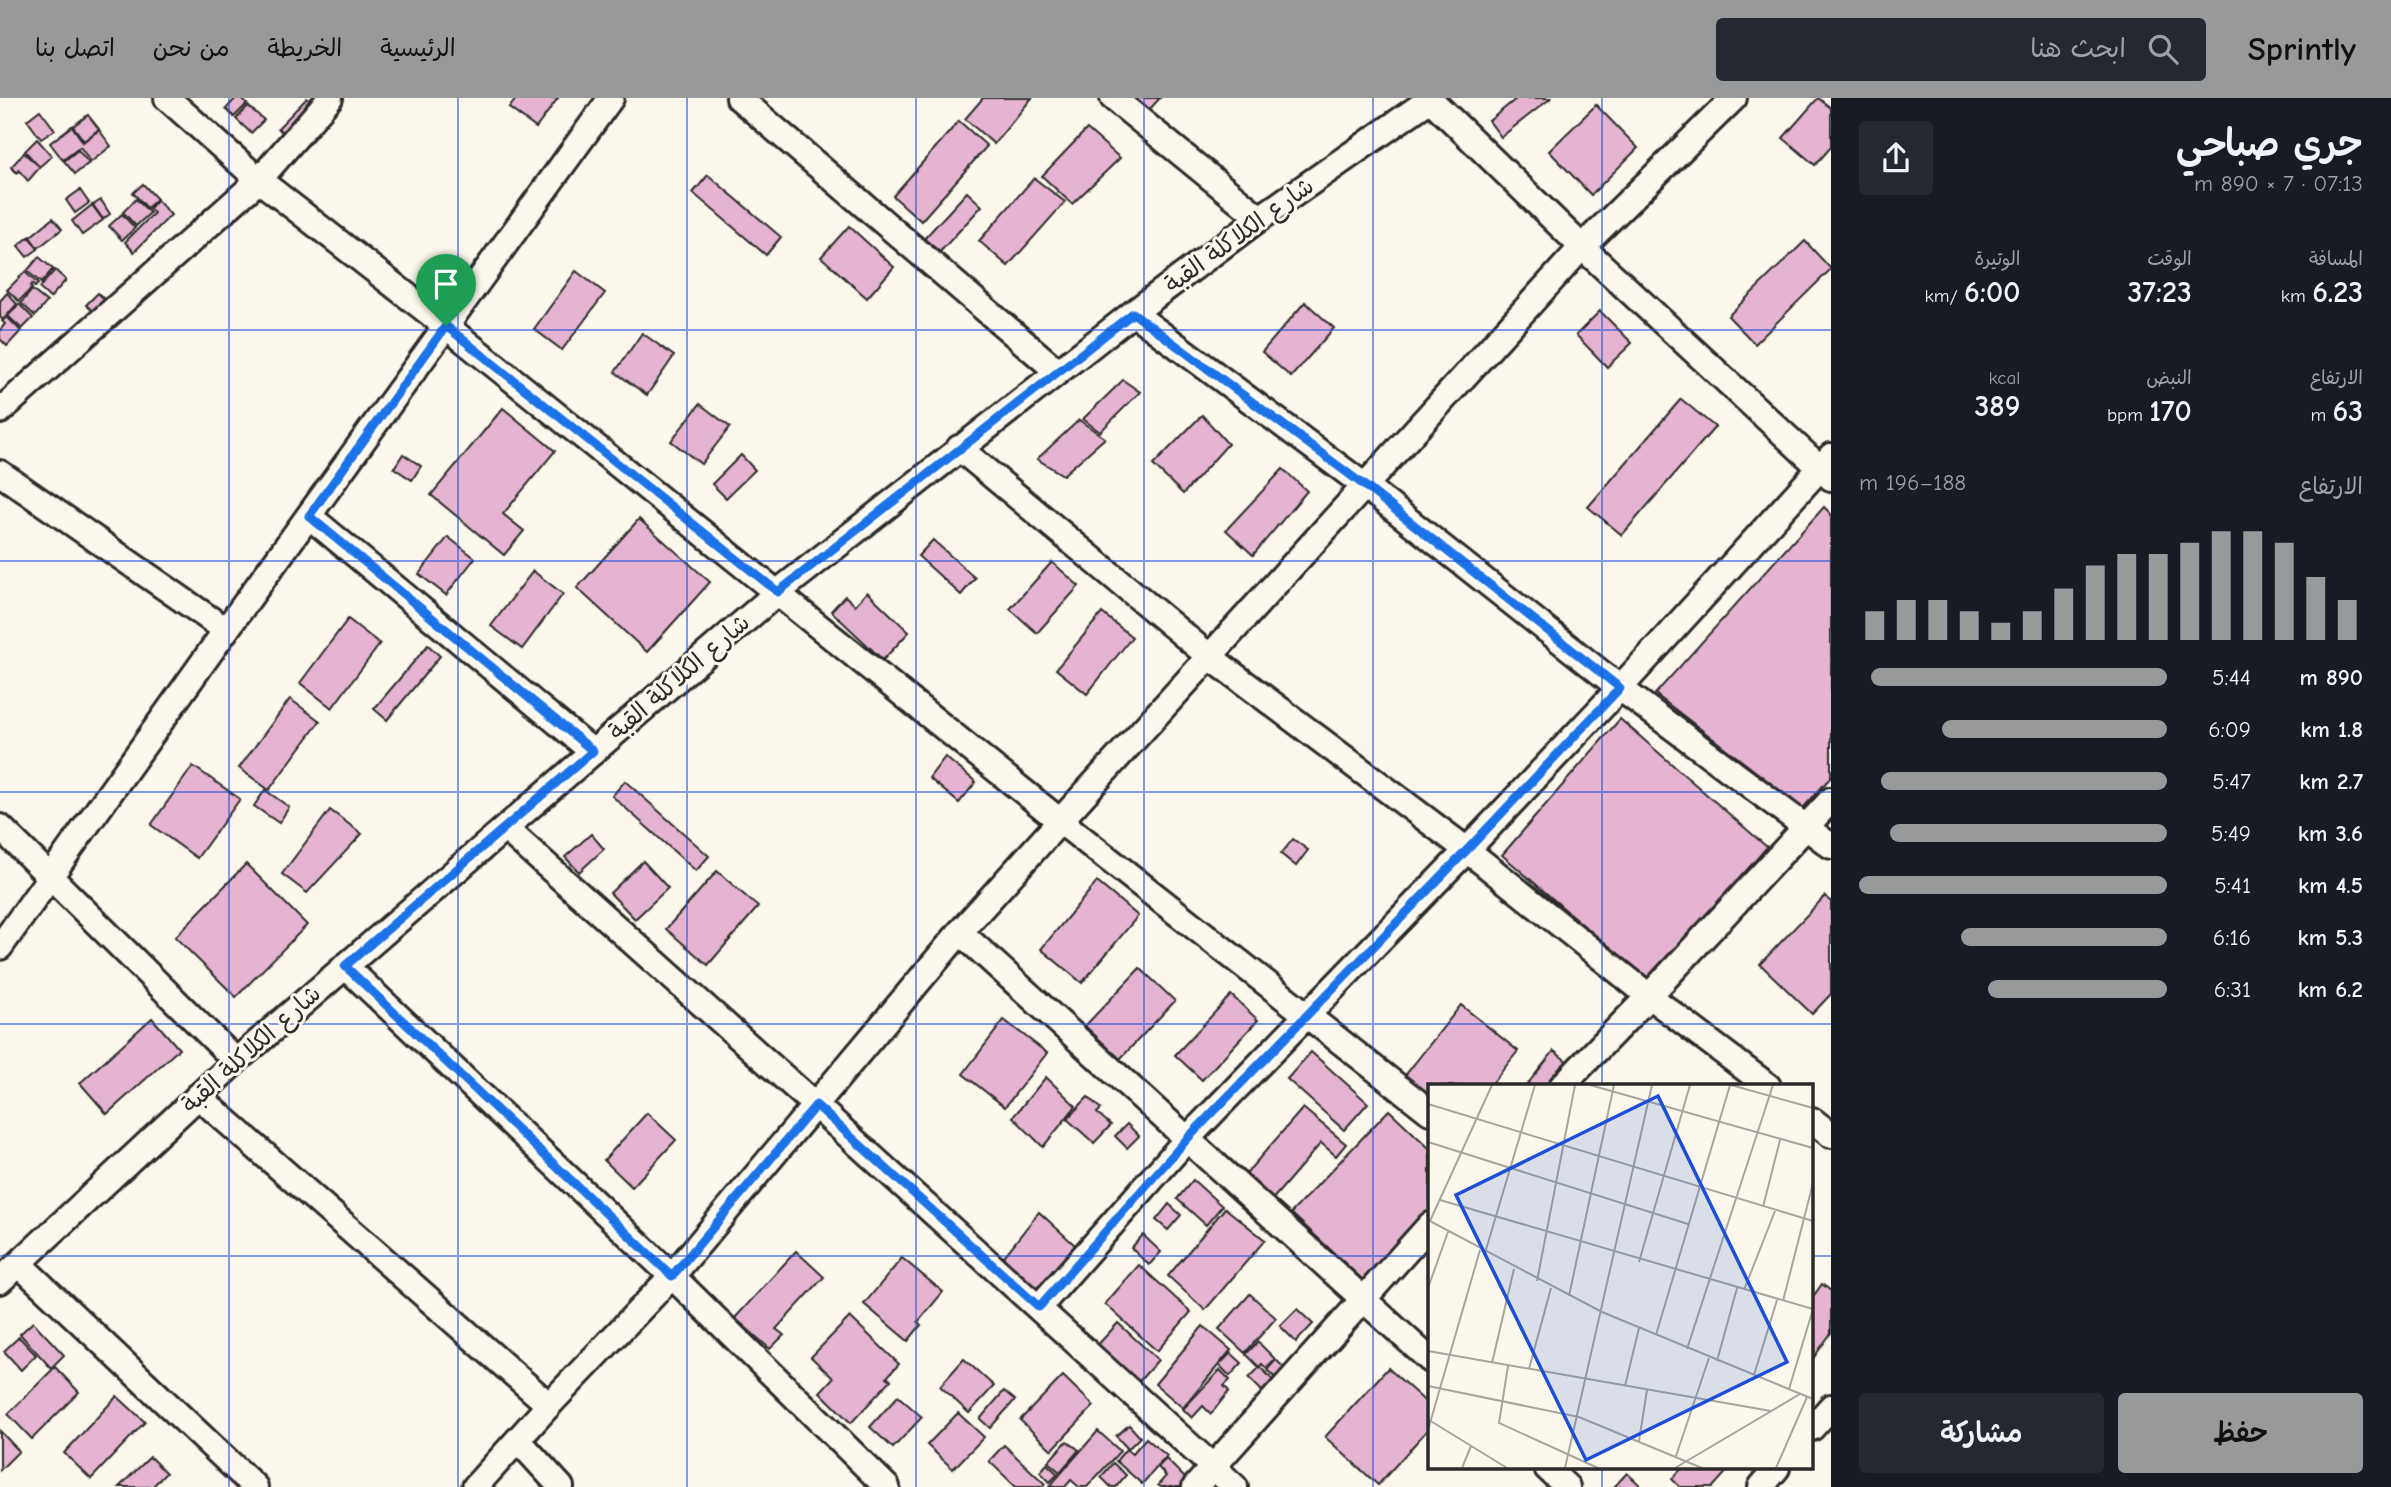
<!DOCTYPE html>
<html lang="ar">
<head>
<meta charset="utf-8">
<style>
  :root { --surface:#171b24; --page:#242831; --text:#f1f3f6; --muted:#9ea1a6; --accent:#98999b }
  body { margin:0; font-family:"Comic Neue","Playpen Sans Arabic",sans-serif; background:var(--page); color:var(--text); direction:rtl; height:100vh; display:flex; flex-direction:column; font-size:26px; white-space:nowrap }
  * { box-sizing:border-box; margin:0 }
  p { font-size:23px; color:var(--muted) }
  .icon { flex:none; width:38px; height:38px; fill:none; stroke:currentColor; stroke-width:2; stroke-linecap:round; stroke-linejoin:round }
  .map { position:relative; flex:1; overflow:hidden; direction:ltr }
  .details { display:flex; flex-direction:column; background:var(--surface); width:560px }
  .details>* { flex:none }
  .pin { position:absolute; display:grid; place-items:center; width:60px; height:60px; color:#fff; margin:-72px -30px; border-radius:50% 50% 50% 0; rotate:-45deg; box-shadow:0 0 7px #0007 }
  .pin .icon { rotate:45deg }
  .round { display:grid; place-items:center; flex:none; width:74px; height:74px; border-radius:7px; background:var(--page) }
  .overview { display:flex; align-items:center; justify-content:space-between; height:119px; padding:0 28px }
  h1 { font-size:38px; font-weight:600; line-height:52px }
  .figures { display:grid; grid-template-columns:repeat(3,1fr); gap:10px; height:119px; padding:7px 28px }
  .figures div { display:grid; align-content:center }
  .figures b { font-size:30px; font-weight:600 }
  .figures small { font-size:19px; font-weight:400 }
  .figures p { font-size:19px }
  .chart { height:196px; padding:14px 28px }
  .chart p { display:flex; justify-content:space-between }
  .chart svg { width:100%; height:126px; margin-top:7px; stroke:var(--accent); stroke-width:6 }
  .button { display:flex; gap:14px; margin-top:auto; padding:14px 28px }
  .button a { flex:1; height:80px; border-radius:7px; background:var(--accent); color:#111; font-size:28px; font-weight:600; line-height:80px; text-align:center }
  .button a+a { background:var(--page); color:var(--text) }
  ul { padding:0 28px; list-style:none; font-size:23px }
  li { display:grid; grid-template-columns:112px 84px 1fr; align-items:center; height:52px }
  li i { height:18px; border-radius:9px; background:var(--accent) }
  header { display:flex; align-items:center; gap:42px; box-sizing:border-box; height:98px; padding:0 35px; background:var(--accent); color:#111 }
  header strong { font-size:33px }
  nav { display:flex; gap:38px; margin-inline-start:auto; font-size:24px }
  .search { width:490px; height:63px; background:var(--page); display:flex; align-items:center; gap:18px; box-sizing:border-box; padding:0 24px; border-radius:7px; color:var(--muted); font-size:26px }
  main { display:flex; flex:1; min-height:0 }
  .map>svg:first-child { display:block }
</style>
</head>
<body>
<header>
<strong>Sprintly</strong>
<div class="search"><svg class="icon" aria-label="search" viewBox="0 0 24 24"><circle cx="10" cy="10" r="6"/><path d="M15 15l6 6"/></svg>ابحث هنا</div>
<nav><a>الرئيسية</a><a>الخريطة</a><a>من نحن</a><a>اتصل بنا</a></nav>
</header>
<main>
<section class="details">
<div class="overview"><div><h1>جري صباحي</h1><p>07:13 · 7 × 890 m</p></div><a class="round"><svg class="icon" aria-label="share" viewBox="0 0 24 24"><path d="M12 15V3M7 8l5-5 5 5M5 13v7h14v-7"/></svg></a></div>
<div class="figures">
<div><p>المسافة</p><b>6.23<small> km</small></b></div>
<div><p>الوقت</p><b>37:23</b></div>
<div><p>الوتيرة</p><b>6:00<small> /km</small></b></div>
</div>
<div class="figures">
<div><p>الارتفاع</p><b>63<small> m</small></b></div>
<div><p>النبض</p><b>170<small> bpm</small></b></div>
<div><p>kcal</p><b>389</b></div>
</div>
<div class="chart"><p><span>الارتفاع</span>188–196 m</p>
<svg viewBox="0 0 160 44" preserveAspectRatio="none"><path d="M5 44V34M15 44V30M25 44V30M35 44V34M45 44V38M55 44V34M65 44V26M75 44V18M85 44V14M95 44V14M105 44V10M115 44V6M125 44V6M135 44V10M145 44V22M155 44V30"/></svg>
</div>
<ul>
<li><b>890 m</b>5:44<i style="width:96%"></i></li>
<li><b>1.8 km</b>6:09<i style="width:73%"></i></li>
<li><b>2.7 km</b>5:47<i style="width:93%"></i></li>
<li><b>3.6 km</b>5:49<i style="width:90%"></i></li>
<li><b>4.5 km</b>5:41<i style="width:100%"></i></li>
<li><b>5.3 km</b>6:16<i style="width:67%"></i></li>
<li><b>6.2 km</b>6:31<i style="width:58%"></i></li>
</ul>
<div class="button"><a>حفظ</a><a>مشاركة</a></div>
</section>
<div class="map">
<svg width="1831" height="1389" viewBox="0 0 1831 1389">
  <rect width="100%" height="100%" fill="#fbf7ec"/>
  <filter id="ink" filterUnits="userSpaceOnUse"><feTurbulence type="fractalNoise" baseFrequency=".0143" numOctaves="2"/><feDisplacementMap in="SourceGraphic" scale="14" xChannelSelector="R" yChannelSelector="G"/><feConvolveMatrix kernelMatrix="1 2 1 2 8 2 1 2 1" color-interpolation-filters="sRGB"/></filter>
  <g filter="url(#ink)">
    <g fill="#e6b4d1" stroke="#2b2b2b" stroke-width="2">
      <polygon points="236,0 241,0 247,6 234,19 226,11"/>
      <polygon points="307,0 316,7 286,38 278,30"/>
      <polygon points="517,0 558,0 536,30 509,10"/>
      <polygon points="983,0 1032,0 994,46 965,21"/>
      <polygon points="1132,0 1160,0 1147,14"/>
      <polygon points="1517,0 1551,0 1501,39 1489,23"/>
      <polygon points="1818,0 1831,10 1831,49 1815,67 1783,40"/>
      <polygon points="1596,7 1638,50 1591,97 1549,53"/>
      <polygon points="248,8 264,22 251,35 236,21"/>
      <polygon points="40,12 55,32 41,41 27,22"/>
      <polygon points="88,17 99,31 84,43 73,28"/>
      <polygon points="959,23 987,48 921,123 893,98"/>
      <polygon points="72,28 83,44 99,32 111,48 91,64 80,49 63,62 50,45"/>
      <polygon points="1087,31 1120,60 1072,106 1042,78"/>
      <polygon points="37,41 52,58 39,69 25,53"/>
      <polygon points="78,52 89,65 75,76 64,63"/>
      <polygon points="24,55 40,69 28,83 19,72 17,75 11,69"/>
      <polygon points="708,77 781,139 766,157 693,95"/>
      <polygon points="1034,80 1065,104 1008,168 979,143"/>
      <polygon points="143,86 157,101 147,110 133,95"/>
      <polygon points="80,92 89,105 75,115 66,102"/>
      <polygon points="967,94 982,108 938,156 923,142"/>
      <polygon points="136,101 150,115 136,128 123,114"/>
      <polygon points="101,102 110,116 103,121 93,107"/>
      <polygon points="157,102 171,117 134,154 125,144 154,115 149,111"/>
      <polygon points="92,107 103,122 82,137 72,123"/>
      <polygon points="122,116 135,130 122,142 109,128"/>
      <polygon points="53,120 62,131 38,150 30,139"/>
      <polygon points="849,128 894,169 867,200 821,159"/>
      <polygon points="29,139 38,151 27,159 18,148"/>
      <polygon points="1805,143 1831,171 1755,246 1728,218"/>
      <polygon points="39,159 53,171 41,185 27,173"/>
      <polygon points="55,172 66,182 50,200 39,190"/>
      <polygon points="576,173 605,195 562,252 534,231"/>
      <polygon points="25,174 38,186 35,189 32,186 30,188 32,190 19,203 7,192"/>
      <polygon points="32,192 47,204 35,218 21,205"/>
      <polygon points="7,195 17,206 3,222 0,219 0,203"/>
      <polygon points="98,195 107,204 94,214 86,207"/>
      <polygon points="1305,204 1334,230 1291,279 1262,254"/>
      <polygon points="19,206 33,220 22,231 8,218"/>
      <polygon points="1600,213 1632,245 1607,269 1576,237"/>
      <polygon points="7,219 21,233 7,248 0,241 0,232 5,226 2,223"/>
      <polygon points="642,235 674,258 647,297 615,274"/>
      <polygon points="1123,282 1140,294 1100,334 1083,321"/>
      <polygon points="1681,301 1715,329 1622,437 1588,409"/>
      <polygon points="700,306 730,329 701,366 671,343"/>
      <polygon points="503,310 555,353 503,416 524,433 504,457 431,397"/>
      <polygon points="1202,317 1228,346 1183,396 1153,367"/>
      <polygon points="1079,322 1105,340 1063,377 1037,361"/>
      <polygon points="403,356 421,368 412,382 394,370"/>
      <polygon points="741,357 755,372 726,400 712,386"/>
      <polygon points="1283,371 1307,393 1253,457 1226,432"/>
      <polygon points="1824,409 1831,416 1831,679 1803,710 1655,596"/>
      <polygon points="639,421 710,484 647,554 577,490"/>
      <polygon points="448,439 475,460 446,497 419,476"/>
      <polygon points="933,442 975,480 961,497 918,458"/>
      <polygon points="1052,464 1079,488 1037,535 1010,511"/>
      <polygon points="533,473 563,496 522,551 491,528"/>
      <polygon points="867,494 909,534 883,562 831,513 845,498 855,507"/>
      <polygon points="1102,515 1132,539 1087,596 1056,571"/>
      <polygon points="348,521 380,546 332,610 300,585"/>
      <polygon points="428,547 440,558 387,622 374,611"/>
      <polygon points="290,601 320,623 269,692 239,670"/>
      <polygon points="1620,621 1767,749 1650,885 1502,757"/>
      <polygon points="945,659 976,684 959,705 929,680"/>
      <polygon points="193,668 240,701 197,760 151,727"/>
      <polygon points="625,683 709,758 696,773 612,698"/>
      <polygon points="265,692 289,709 279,725 254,708"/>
      <polygon points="330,712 362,736 307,795 282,776"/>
      <polygon points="591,736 604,751 579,774 565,759"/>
      <polygon points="1293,741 1308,752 1296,768 1281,756"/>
      <polygon points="643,763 668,790 635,821 610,795"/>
      <polygon points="246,766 307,827 236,899 175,839"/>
      <polygon points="717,773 758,809 708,867 666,831"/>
      <polygon points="1097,784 1138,818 1082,885 1041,851"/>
      <polygon points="1825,798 1831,803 1831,896 1812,916 1760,866"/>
      <polygon points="1140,870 1175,903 1120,961 1085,928"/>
      <polygon points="1231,897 1258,922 1202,982 1175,957"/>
      <polygon points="1461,907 1518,953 1490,988 1430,988 1430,1002 1403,980"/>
      <polygon points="152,920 179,951 107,1016 80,985"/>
      <polygon points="1004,922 1047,955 1005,1009 963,976"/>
      <polygon points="1554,953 1573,968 1554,988 1526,988"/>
      <polygon points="1311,954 1368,1005 1344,1032 1287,981"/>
      <polygon points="1046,979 1076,1008 1043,1049 1013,1019"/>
      <polygon points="1088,999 1101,1011 1097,1015 1111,1027 1094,1045 1067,1021"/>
      <polygon points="1303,1010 1346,1046 1336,1058 1321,1045 1271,1103 1243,1079"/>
      <polygon points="1389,1012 1430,1051 1430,1112 1364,1183 1291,1115"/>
      <polygon points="647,1015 676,1042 632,1089 604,1062"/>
      <polygon points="1127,1026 1139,1038 1127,1050 1115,1038"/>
      <polygon points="1193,1082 1222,1108 1206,1127 1177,1101"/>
      <polygon points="1169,1106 1181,1117 1168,1132 1156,1122"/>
      <polygon points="1225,1110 1265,1142 1205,1212 1168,1178"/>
      <polygon points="1039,1114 1076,1148 1036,1194 1002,1161"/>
      <polygon points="1143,1137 1161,1154 1149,1167 1131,1150"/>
      <polygon points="796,1153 824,1179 776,1231 784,1237 770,1251 735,1220"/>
      <polygon points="902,1160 943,1194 918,1224 921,1227 908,1243 864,1206"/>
      <polygon points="1139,1167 1191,1214 1157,1253 1105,1206"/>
      <polygon points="1822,1186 1831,1193 1831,1235 1812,1262 1812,1200"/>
      <polygon points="1250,1196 1276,1220 1245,1255 1219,1231"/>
      <polygon points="1297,1211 1313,1226 1296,1244 1280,1228"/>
      <polygon points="850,1219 899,1266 887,1279 891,1282 851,1325 820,1294 833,1280 811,1259"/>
      <polygon points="33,1224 64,1257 51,1270 20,1236"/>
      <polygon points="1118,1225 1158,1262 1134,1289 1093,1252"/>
      <polygon points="1203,1228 1231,1252 1183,1310 1155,1286"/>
      <polygon points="19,1239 36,1257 21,1272 4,1253"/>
      <polygon points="1258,1244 1275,1261 1266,1270 1262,1266 1259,1269 1246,1256"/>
      <polygon points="1231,1255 1242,1265 1230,1278 1219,1267"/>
      <polygon points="964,1261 994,1288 969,1315 940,1288"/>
      <polygon points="1276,1262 1289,1274 1280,1284 1267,1272"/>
      <polygon points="55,1269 79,1294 32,1341 8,1316"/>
      <polygon points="1260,1269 1276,1285 1265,1296 1249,1280"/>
      <polygon points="1388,1270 1430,1308 1430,1329 1378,1387 1325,1339"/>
      <polygon points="1220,1272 1230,1282 1224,1288 1229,1293 1211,1316 1203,1308 1192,1320 1183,1311"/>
      <polygon points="1063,1278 1094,1308 1052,1352 1020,1322"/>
      <polygon points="1004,1293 1015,1302 990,1330 980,1321"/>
      <polygon points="117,1298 145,1324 91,1381 64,1355"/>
      <polygon points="898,1298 922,1319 893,1350 870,1329"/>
      <polygon points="958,1315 984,1339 953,1371 927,1347"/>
      <polygon points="1129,1327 1140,1339 1128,1351 1116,1338"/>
      <polygon points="0,1333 19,1353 0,1372"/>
      <polygon points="1098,1333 1120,1353 1087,1389 1079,1389 1071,1382 1065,1389 1049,1389"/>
      <polygon points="1146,1340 1167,1358 1142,1386 1116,1363 1126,1351 1132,1356"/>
      <polygon points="1067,1343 1079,1352 1060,1374 1048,1364"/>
      <polygon points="1004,1347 1045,1386 1042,1389 1016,1389 989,1363"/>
      <polygon points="150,1359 166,1375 152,1389 119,1389"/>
      <polygon points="1166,1361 1187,1382 1181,1389 1161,1389 1158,1387 1166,1378 1158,1369"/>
      <polygon points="1113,1365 1126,1377 1116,1389 1111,1389 1101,1379"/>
      <polygon points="1047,1366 1058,1376 1050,1384 1040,1374"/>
      <polygon points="1682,1370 1730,1370 1713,1389 1680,1389 1672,1381"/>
      <polygon points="1627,1375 1642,1389 1614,1389"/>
    </g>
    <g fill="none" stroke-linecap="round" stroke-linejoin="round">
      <defs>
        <g id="minor">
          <polyline points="167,0 259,82 446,228 1060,723 1430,1014"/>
          <polyline points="739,0 1057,273"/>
          <polyline points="1113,0 1260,120"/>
          <polyline points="1430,1 1582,149 1831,380"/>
          <polyline points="1133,215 1365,388 1620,590 1831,748"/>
          <polyline points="0,313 259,82 330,0"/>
          <polyline points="959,350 1210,559 1467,752 1649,898 1768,988"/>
          <polyline points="0,375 226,532"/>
          <polyline points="309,418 593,654"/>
          <polyline points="0,729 236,963"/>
          <polyline points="506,731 815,1007 1235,1389"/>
          <polyline points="960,834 1430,1262"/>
          <polyline points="0,849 226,532 611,0"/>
          <polyline points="345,868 672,1178 887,1389"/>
          <polyline points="1562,988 1649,898 1831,702"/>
          <polyline points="198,998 549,1307"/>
          <polyline points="1812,1022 1831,1037"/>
          <polyline points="19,1166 255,1389"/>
          <polyline points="0,1183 236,963 778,494 1133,215 1260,120 1432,0"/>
          <polyline points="1039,1209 1187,1041 1467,752 1620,590 1831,358"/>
          <polyline points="1812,1330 1831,1309"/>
          <polyline points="518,1342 561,1389"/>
          <polyline points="1547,1370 1567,1389"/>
          <polyline points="475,1389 549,1307 672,1178 960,834 1060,723 1582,149 1734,0"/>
          <polyline points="1195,1389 1430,1127"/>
          <polyline points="1761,1389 1777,1370"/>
        </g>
      </defs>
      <use href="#minor" stroke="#2b2b2b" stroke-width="30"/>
      <use href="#minor" stroke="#fbf7ec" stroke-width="24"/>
    </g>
  </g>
  <g fill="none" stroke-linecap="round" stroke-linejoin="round" filter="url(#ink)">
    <defs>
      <polygon id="route" points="1133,215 1365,388 1620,590 1467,752 1187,1041 1039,1209 816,1007 672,1178 345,868 593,653 309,418 446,228 778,494"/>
    </defs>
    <use href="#route" stroke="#fff" stroke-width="14"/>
    <use href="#route" stroke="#1a73e8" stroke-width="9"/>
  </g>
  <path fill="none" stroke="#1d4ed8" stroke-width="2" stroke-opacity="0.55" d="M 229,0 L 229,1389M 458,0 L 458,1389M 687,0 L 687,1389M 916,0 L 916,1389M 1144,0 L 1144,1389M 1373,0 L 1373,1389M 1602,0 L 1602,988M 0,232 L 1831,232M 0,463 L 1831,463M 0,694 L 1831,694M 0,926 L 1831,926M 0,1158 L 1430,1158M 1812,1158 L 1831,1158M 1602,1370 L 1602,1389"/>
  <g text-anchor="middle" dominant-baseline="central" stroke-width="6" stroke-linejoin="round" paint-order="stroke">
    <g font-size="24" fill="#2b2b2b" stroke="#fbf7ec">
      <text transform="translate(1239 137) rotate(-36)">شارع الكلاكلة القبة</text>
      <text transform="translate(679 579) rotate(-41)">شارع الكلاكلة القبة</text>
      <text transform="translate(251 951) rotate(-42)">شارع الكلاكلة القبة</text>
    </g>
  </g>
  <g transform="translate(1428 986)">
    <rect width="385" height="385" fill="#fbf7ec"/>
    <path fill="none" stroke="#a8a59f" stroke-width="2" d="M 162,1 L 385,64M 303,1 L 385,24M 0,20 L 385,137M 0,58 L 260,140M 12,116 L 385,225M 335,123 L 352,56M 0,136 L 174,228 L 385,315M 2,137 L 64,1M 57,169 L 107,1M 211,178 L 262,1M 109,197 L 147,1M 0,204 L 20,148M 316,206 L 347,127M 141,212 L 186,1M 355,217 L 385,99M 228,251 L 302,1M 259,265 L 345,1M 0,267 L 343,327M 289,277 L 309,204M 64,279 L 86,185M 80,282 L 71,339 L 170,384M 101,285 L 123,204M 326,291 L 349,216M 0,302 L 151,333 L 274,384M 197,302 L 211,244M 361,305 L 385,225M 1,336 L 79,384M 0,346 L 52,166M 211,357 L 219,306M 248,372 L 281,274M 34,384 L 43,362M 137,384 L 224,1M 247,384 L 372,310M 348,384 L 379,313"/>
    <path fill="#1d4ed8" fill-opacity="0.15" stroke="#1d4ed8" stroke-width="3.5" d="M 230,12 L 359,278 L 158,376 L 28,111 Z"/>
    <rect width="385" height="385" fill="none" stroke="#2b2b2b" stroke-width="3.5"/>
  </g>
</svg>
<div class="pin" style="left:446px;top:228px;background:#1e9e55"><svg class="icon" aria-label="arrive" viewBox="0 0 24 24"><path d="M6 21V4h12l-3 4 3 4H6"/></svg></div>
</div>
</main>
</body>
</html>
